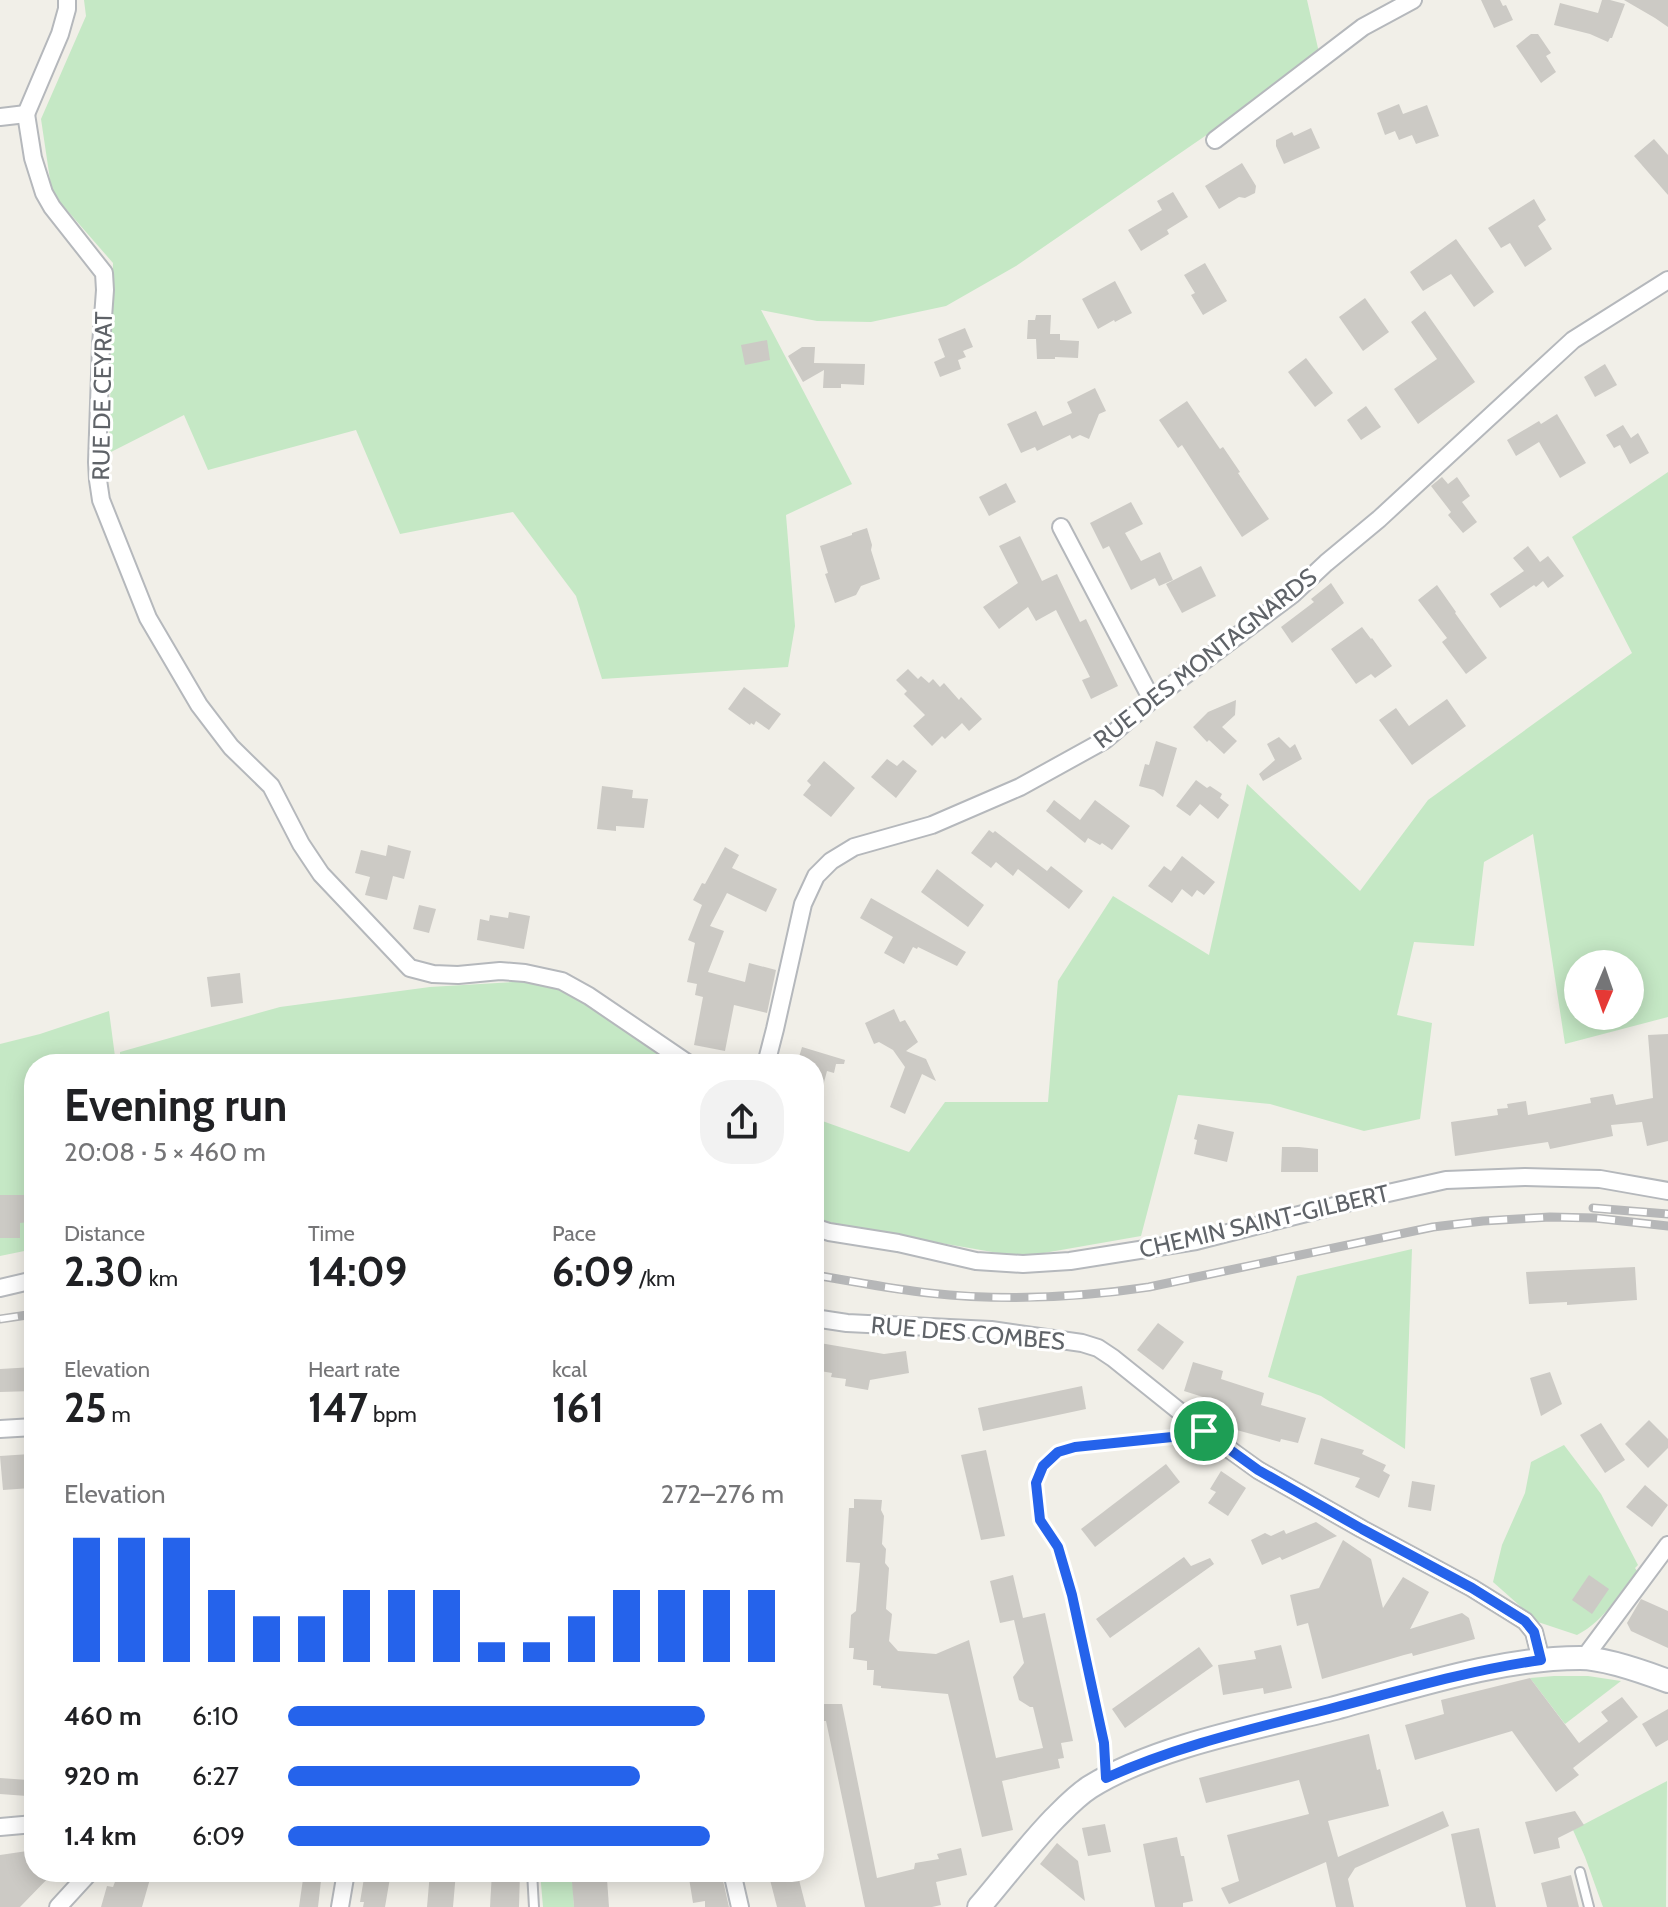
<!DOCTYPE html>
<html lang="en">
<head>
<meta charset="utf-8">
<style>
  :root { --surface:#fff; --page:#f2f2f2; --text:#202124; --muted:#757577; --accent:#2563eb }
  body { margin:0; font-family:Cabin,sans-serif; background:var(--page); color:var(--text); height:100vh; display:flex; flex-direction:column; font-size:30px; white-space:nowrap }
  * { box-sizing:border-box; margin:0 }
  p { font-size:26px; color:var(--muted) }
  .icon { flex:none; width:44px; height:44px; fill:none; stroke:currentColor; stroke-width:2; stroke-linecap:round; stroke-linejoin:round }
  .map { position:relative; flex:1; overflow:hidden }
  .side { position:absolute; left:24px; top:1054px; width:800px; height:828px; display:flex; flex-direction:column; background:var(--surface); border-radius:32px; box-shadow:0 4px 20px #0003 }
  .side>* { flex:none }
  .needle { width:52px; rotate:182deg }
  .fabs { position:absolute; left:1564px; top:950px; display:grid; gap:16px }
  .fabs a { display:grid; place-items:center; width:80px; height:80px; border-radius:50%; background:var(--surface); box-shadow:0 4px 20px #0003; font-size:40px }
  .pin { position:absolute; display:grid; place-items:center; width:68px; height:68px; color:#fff; margin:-34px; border:4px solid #fff; border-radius:50%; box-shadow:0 2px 8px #0007 }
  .round { display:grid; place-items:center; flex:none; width:84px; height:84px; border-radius:32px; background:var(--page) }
  .summary { display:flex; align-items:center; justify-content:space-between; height:136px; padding:0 40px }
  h1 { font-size:44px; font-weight:800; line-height:60px }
  .stats { display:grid; grid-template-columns:repeat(3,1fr); gap:12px; height:136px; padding:8px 40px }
  .stats div { display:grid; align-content:center }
  .stats b { font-size:40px; font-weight:800 }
  .stats small { font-size:22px; font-weight:400 }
  .stats p { font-size:22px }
  .chart { height:224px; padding:16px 40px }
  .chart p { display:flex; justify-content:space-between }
  .chart svg { width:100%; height:144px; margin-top:8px; stroke:var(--accent); stroke-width:6 }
  ul { padding:0 40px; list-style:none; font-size:26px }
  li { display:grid; grid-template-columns:128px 96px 1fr; align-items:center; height:60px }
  li i { height:20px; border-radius:10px; background:var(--accent) }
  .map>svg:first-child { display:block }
</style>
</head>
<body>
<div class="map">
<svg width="1668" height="1907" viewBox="0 0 1668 1907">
  <rect width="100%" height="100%" fill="#f1efe8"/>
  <g fill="#c5e8c5" fill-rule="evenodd">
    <polygon points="84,0 1307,0 1320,57 1016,266 946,306 871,322 817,321 761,310 852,484 786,515 795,626 788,667 602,679 576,596 513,512 400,534 356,430 208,470 184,415 109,453 113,263 52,193 41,119 86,16"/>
    <path d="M 1668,472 L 1668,1017 L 1565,1044 L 1533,834 L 1484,862 L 1474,946 L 1414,942 L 1397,1015 L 1432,1023 L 1420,1119 L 1364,1131 L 1270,1104 L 1178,1095 L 1141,1236 L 1021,1257 L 849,1227 L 814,1218 L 814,1118 L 909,1152 L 945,1102 L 1048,1102 L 1058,981 L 1113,896 L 1209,955 L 1247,784 L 1360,891 L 1428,800 L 1632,653 L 1572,537 ZM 1578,964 L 1630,964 L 1630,1016 L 1578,1016 Z"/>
    <polygon points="530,981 565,990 676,1064 120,1064 120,1052 280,1007 430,987"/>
    <polygon points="109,1011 116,1064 34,1064 34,1249 0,1256 0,1044 40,1034"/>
    <polygon points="1412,1249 1405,1449 1321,1396 1268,1377 1297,1276"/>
    <path d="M 1564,1445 L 1601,1494 L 1638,1565 L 1635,1568 L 1637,1571 C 1617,1595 1606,1620 1577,1635 L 1538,1622 L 1493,1582 L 1502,1545 L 1525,1493 L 1531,1462 Z"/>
    <polygon points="1554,1676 1588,1676 1621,1681 1565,1724 1530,1678"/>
    <polygon points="1667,1781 1666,1907 1603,1907 1585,1857 1573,1830"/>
    <polygon points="540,1872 572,1872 574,1907 543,1907"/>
  </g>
  <g fill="#cccac5">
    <polygon points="1481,0 1500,0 1503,6 1506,5 1513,20 1494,28"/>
    <polygon points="1602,0 1610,0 1625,4 1612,38 1610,38 1608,42 1590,34 1554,25 1560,3 1598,13"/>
    <polygon points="1624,0 1668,0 1668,27 1655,18"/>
    <polygon points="1531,34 1538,34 1551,53 1546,56 1556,72 1541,83 1516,46"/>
    <polygon points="1399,104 1403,114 1427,105 1439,136 1416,144 1412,135 1399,140 1395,131 1385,135 1377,113"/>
    <polygon points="1311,128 1320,148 1284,164 1276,146 1276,140 1292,132 1294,136"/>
    <polygon points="1654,139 1668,155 1668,195 1634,156"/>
    <polygon points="1242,163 1256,186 1255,193 1245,198 1239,197 1219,209 1205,186"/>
    <polygon points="1173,192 1188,217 1167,230 1169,234 1141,251 1128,230 1162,210 1157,201"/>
    <polygon points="1534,199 1546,220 1538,226 1552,249 1525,267 1510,243 1501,248 1488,228"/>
    <polygon points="1456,239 1494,292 1474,307 1451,274 1423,291 1410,272"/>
    <polygon points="1205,263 1227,301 1203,315 1191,295 1195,293 1184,275"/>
    <polygon points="1115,281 1132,313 1115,322 1114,320 1098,329 1082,299"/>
    <polygon points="1365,298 1389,332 1363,351 1339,317"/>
    <polygon points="1425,311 1475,382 1418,424 1394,389 1437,359 1411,322"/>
    <polygon points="1036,315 1051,315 1050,334 1060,334 1060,340 1079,341 1078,358 1055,357 1055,359 1037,359 1036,339 1027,339 1028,320 1035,320"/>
    <polygon points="965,328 973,347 963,351 966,357 958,360 961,369 940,377 934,362 945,357 938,339"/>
    <polygon points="767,340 770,360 745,365 741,345"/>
    <polygon points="802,347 815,347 814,363 865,364 864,385 841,384 841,388 823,388 824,370 803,382 788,356"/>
    <polygon points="1306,358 1333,393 1315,407 1288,372"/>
    <polygon points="1605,364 1617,385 1595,397 1584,377"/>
    <polygon points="1095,388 1106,411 1099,414 1089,439 1080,435 1072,439 1070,435 1037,451 1035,447 1021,453 1007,424 1036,411 1043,426 1072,413 1067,402"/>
    <polygon points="1187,401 1220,449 1223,447 1240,472 1238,473 1269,519 1242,537 1182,445 1178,448 1159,420"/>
    <polygon points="1366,406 1381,427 1361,440 1347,420"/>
    <polygon points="1557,414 1586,463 1560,478 1539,442 1516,456 1507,440 1539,421 1541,424"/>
    <polygon points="1623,425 1631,438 1638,433 1649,453 1630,464 1620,445 1622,444 1614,448 1606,435"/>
    <polygon points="1442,477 1448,484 1457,477 1470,496 1462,502 1477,522 1463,533 1448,515 1451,512 1431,486"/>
    <polygon points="1006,483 1016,502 989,516 979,497"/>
    <polygon points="1131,502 1143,524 1125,533 1141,561 1160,552 1173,580 1159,586 1155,578 1131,590 1109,546 1103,549 1090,523"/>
    <polygon points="867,528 872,545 871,550 880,579 861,586 856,595 835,603 825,574 828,573 820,546 852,535 852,533"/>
    <polygon points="1020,536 1042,581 1057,574 1080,622 1086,619 1118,686 1091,699 1082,680 1090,677 1056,610 1036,621 1028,607 999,629 983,607 1018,583 999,546"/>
    <polygon points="1528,546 1540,562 1548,556 1564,576 1548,588 1543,581 1536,587 1534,585 1500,608 1490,594 1524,571 1513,558"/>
    <polygon points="1201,566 1216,596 1182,613 1166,584"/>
    <polygon points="1331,583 1344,603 1292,643 1281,627 1314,602 1311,599"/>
    <polygon points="1437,585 1456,612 1455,613 1487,658 1466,674 1442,642 1447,638 1418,600"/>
    <polygon points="1362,627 1371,639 1372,638 1392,666 1375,678 1371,674 1356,684 1331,649"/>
    <polygon points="908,669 918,679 921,676 929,683 933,679 940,687 944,683 959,700 961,697 982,719 969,731 962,723 945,739 942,736 932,746 913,726 925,715 904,694 907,691 896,680"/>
    <polygon points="744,687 781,714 769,730 756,721 754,725 751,723 750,725 728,709"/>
    <polygon points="1447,699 1466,726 1412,765 1379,720 1396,708 1409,726"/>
    <polygon points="1236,700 1235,715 1222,727 1237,741 1224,754 1209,740 1207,742 1193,727 1208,712"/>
    <polygon points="1279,737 1290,748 1295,744 1302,759 1263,781 1259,774 1275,760 1267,744"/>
    <polygon points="1156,741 1177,748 1163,797 1154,790 1139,786 1145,764 1149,765"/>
    <polygon points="887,759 897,766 903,760 917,771 896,798 871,777"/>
    <polygon points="824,761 855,788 831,817 803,795 811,785 807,781"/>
    <polygon points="1196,780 1207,788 1210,786 1222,794 1220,798 1229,805 1218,819 1200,804 1190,816 1176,806"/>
    <polygon points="602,786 633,790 632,798 648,799 644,828 616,826 616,831 597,829"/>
    <polygon points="1054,800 1080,820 1095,800 1130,826 1112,850 1102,843 1100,845 1088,838 1085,843 1046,811"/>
    <polygon points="989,830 993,833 995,831 1047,871 1051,866 1083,891 1069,909 1018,869 1013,876 996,862 991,868 971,853"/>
    <polygon points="388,845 411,851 404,879 393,876 387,900 365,895 370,877 355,873 361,850 386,856"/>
    <polygon points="725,847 739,855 732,868 777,889 766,912 727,893 710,926 724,931 708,972 745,982 749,963 776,970 767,1013 734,1005 725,1051 694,1045 703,997 695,995 697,984 687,982 695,943 688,940 702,905 693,900 702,883 705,884"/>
    <polygon points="1182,856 1215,882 1204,895 1197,890 1192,897 1182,889 1172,903 1148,886 1164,866 1171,871"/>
    <polygon points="937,869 984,905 968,927 921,892"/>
    <polygon points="871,898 966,952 957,966 918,947 917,949 913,947 904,964 884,953 893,937 860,918"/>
    <polygon points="419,905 436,909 429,933 413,929"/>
    <polygon points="509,912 530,916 524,949 477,940 480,919 489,921 490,915 508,918"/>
    <polygon points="240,973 243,1003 211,1007 207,977"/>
    <polygon points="894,1009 900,1022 905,1020 918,1042 906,1051 926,1059 936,1081 922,1074 905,1114 890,1107 905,1067 893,1050 879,1042 874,1044 865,1023"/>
    <polygon points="1668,1034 1668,1141 1647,1146 1642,1122 1611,1125 1613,1136 1550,1149 1548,1142 1455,1156 1451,1122 1498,1115 1497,1109 1508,1108 1507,1104 1526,1101 1528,1115 1591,1103 1590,1098 1613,1094 1616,1105 1653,1098 1648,1035"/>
    <polygon points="802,1047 845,1060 844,1064 836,1064 834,1073 827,1071 819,1101 814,1100 814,1064 797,1064"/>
    <polygon points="1198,1124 1234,1132 1227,1162 1194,1154 1197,1140 1194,1139"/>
    <polygon points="1282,1147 1299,1147 1318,1149 1318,1172 1281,1172"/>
    <polygon points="0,1195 27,1195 28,1222 20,1223 20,1238 0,1238"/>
    <polygon points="1635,1267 1637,1300 1567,1305 1567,1302 1529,1304 1526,1272"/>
    <polygon points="1158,1323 1184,1342 1163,1370 1137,1350"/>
    <polygon points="814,1342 884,1354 906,1351 909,1373 870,1380 868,1390 845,1386 846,1379 831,1377 832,1373 814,1370"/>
    <polygon points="1193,1362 1223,1371 1221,1379 1264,1393 1261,1405 1306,1418 1298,1443 1281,1439 1280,1442 1233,1429 1231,1435 1228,1434 1211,1422 1204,1417 1210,1404 1202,1400 1203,1397 1184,1391"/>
    <polygon points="34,1367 34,1391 0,1392 0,1369"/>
    <polygon points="1550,1372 1562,1404 1541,1416 1530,1378"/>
    <polygon points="1082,1386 1086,1409 983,1431 978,1408"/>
    <polygon points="1649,1420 1668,1439 1668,1448 1648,1468 1625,1444"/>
    <polygon points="1601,1423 1625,1460 1605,1473 1580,1435"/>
    <polygon points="1321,1438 1364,1450 1362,1454 1386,1465 1383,1471 1390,1475 1379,1498 1355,1487 1360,1478 1314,1464"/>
    <polygon points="986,1450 1005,1536 981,1540 961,1455"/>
    <polygon points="30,1454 31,1488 3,1490 0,1456"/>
    <polygon points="1166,1464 1180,1482 1095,1547 1081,1529"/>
    <polygon points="1221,1471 1246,1488 1228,1516 1208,1503 1216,1492 1210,1489"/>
    <polygon points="1412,1481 1435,1485 1431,1511 1408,1507"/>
    <polygon points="1645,1485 1668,1505 1652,1527 1626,1507"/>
    <polygon points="854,1499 882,1500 881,1510 884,1516 882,1544 886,1549 885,1563 889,1568 886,1609 892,1614 889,1641 898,1651 936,1654 969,1640 996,1758 1043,1748 1033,1707 1030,1707 1019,1700 1013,1677 1024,1663 1014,1620 1000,1623 990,1581 1013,1575 1023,1618 1045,1613 1073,1741 1061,1743 1064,1758 1058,1759 1060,1768 1002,1781 1013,1830 982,1837 948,1694 881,1688 881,1686 873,1685 874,1670 867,1670 867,1661 853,1659 854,1648 849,1648 851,1615 856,1611 860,1563 846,1562 849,1508 854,1508"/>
    <polygon points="1316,1522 1337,1536 1282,1560 1280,1557 1262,1565 1251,1540 1265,1533 1271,1536 1284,1530 1286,1534"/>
    <polygon points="1343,1540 1371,1559 1383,1608 1403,1577 1429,1592 1410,1629 1462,1613 1469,1618 1475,1639 1413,1656 1412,1653 1404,1655 1322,1679 1308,1623 1297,1626 1290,1595 1319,1588"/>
    <polygon points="1184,1557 1191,1566 1210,1558 1214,1564 1110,1638 1096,1619"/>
    <polygon points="1589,1575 1609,1589 1592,1614 1572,1600"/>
    <polygon points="1641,1599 1668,1611 1668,1648 1631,1631 1627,1623"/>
    <polygon points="1281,1645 1292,1688 1264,1694 1263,1688 1223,1695 1218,1665 1256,1659 1254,1651"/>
    <polygon points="1199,1647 1213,1666 1125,1728 1112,1709"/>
    <polygon points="1530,1678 1579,1743 1608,1721 1601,1712 1622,1697 1638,1717 1573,1768 1579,1775 1556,1792 1512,1731 1415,1760 1405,1725 1444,1714 1441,1700"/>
    <polygon points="814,1704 842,1704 877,1878 914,1869 915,1863 939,1859 937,1854 961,1848 967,1875 936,1882 941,1905 932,1907 865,1907 826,1721 814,1721"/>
    <polygon points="1668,1709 1668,1740 1656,1747 1642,1724"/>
    <polygon points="1369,1734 1377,1770 1380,1769 1389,1806 1328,1821 1338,1857 1443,1811 1449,1826 1355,1868 1348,1879 1354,1907 1336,1907 1326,1862 1229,1904 1221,1888 1239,1881 1227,1835 1309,1814 1299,1780 1206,1803 1199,1778"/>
    <polygon points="0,1778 28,1780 27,1796 0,1794"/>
    <polygon points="1575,1811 1584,1825 1558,1838 1560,1848 1534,1854 1525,1822"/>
    <polygon points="1105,1824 1111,1852 1088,1856 1082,1828"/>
    <polygon points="1479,1828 1496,1907 1466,1907 1451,1834"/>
    <polygon points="1177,1837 1181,1856 1184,1856 1193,1901 1183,1903 1183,1907 1155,1907 1143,1844"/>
    <polygon points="1057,1843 1078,1861 1085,1901 1040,1864"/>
    <polygon points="34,1850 34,1872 54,1872 20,1907 0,1907 0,1855"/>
    <polygon points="130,1872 152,1872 142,1907 101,1907 107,1886 113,1887 118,1874 128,1877"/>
    <polygon points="304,1872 322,1872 318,1907 299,1907"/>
    <polygon points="365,1872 391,1872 385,1907 363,1907 364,1902 360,1902"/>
    <polygon points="430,1872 456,1872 453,1907 427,1907"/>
    <polygon points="492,1872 520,1872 519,1907 490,1907"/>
    <polygon points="688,1872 721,1872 729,1907 705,1907 705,1901 693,1903"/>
    <polygon points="768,1872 797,1872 806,1907 777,1907"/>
    <polygon points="1571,1875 1579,1907 1547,1907 1541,1883"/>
    <polygon points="607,1879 609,1907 574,1907 572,1882"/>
  </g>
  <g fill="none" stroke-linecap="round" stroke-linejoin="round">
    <defs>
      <g id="lane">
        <polyline points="1106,1777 1104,1743 1072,1595 1058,1547 1040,1520 1036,1483 1043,1466 1058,1452 1075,1447 1172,1437 1203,1431"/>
        <polyline points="532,1872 534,1907"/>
        <polyline points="1580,1872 1589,1907"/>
      </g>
      <g id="street">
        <polyline points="26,114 33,158 44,193 52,207 104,273 105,290 101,345 97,462 98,480 101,500 148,618 199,705 231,747 271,786 301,844 321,874 410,968 433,974 458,975 500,971 525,973 562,981 589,996 689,1064"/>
        <polyline points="26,114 60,34 67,9 67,0"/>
        <polyline points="0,117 26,114"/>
        <polyline points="1215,140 1363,27 1413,0"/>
        <polyline points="1061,527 1152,700"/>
        <polyline points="766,1064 775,1029 803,904 816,876 831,861 854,847 932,825 1020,787 1105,740 1152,700 1293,594 1326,563 1379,519 1573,340 1668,280"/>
        <polyline points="814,1227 829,1232 898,1243 976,1261 1023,1264 1070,1261 1196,1241 1366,1198 1446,1180 1525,1177 1600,1179 1668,1191"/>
        <polyline points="0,1288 34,1280"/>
        <polyline points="814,1318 847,1323 991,1330 1082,1343 1098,1348 1113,1358 1204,1431 1258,1470 1362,1529 1472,1588 1525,1621 1534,1632 1541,1660"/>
        <polyline points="0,1429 34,1427"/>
        <polyline points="1584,1658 1668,1545"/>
        <polyline points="0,1827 34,1824"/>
        <polyline points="732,1872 740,1907"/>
        <polyline points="58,1907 90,1872"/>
        <polyline points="340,1907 346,1872"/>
      </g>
      <path id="secondary" d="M 979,1907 C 1004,1878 1027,1847 1054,1819 C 1065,1808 1076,1796 1090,1787 C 1156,1746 1255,1728 1331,1709 C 1411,1688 1498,1658 1580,1658 C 1605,1658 1644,1672 1668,1681"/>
    </defs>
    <use href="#lane" stroke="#b5b8bc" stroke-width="12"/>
    <use href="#street" stroke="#b5b8bc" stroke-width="20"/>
    <use href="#secondary" stroke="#b6babf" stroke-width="26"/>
    <use href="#lane" stroke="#fff" stroke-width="8"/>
    <use href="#street" stroke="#fff" stroke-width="16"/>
    <use href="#secondary" stroke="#fff" stroke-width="22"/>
    <defs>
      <g id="rail">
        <polyline points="1593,1208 1668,1214"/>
        <path d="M 814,1275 C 852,1281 891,1289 929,1293 C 1002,1301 1076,1298 1149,1287 L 1433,1227 L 1483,1221 L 1550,1217 L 1595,1218 L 1668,1226"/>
        <polyline points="0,1319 34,1314"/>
      </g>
    </defs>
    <use href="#rail" stroke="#b6b7b8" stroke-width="9"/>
    <use href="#rail" stroke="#fff" stroke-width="6" stroke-dasharray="18" stroke-linecap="butt"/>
  </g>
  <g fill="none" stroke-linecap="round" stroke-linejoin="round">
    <defs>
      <path id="route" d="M 1204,1431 L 1258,1470 L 1362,1529 L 1472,1588 L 1525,1621 L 1534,1632 L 1541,1660 C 1471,1670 1402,1690 1333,1708 C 1256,1728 1179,1745 1106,1778 L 1104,1743 L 1072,1595 L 1058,1547 L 1040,1520 L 1036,1483 L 1043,1466 L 1058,1452 L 1075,1447 L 1172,1437 Z"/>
    </defs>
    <use href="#route" stroke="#fff" stroke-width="16"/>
    <use href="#route" stroke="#2563eb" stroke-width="10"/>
  </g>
  <g text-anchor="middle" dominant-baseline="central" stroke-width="6" stroke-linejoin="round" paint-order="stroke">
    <g font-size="24" fill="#5f6368" stroke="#fff">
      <text transform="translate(102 396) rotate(-89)">RUE DE CEYRAT</text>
      <text transform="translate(1205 658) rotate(-38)">RUE DES MONTAGNARDS</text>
      <text transform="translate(1264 1221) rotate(-13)">CHEMIN SAINT-GILBERT</text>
      <text transform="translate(968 1333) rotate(5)">RUE DES COMBES</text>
    </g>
  </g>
</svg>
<div class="fabs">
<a><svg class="needle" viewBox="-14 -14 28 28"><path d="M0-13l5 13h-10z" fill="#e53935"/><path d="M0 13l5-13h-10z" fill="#757577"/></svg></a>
</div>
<div class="pin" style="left:1204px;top:1431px;background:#1e9e55"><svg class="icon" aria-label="arrive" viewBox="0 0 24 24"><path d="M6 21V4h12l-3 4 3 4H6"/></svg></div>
<section class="side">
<div class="summary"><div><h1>Evening run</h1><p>20:08 · 5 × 460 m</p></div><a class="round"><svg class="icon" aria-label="share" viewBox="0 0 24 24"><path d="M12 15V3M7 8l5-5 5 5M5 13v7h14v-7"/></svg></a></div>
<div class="stats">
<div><p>Distance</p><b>2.30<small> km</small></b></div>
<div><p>Time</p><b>14:09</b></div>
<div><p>Pace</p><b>6:09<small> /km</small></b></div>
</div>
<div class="stats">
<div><p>Elevation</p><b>25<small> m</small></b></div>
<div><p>Heart rate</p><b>147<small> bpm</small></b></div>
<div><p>kcal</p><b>161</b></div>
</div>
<div class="chart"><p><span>Elevation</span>272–276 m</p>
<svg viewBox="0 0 160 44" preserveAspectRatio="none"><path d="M5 44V6M15 44V6M25 44V6M35 44V22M45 44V30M55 44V30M65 44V22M75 44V22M85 44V22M95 44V38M105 44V38M115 44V30M125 44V22M135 44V22M145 44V22M155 44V22"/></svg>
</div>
<ul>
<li><b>460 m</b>6:10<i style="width:84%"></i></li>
<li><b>920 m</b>6:27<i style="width:71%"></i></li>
<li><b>1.4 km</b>6:09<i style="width:85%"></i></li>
</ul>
</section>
</div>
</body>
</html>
